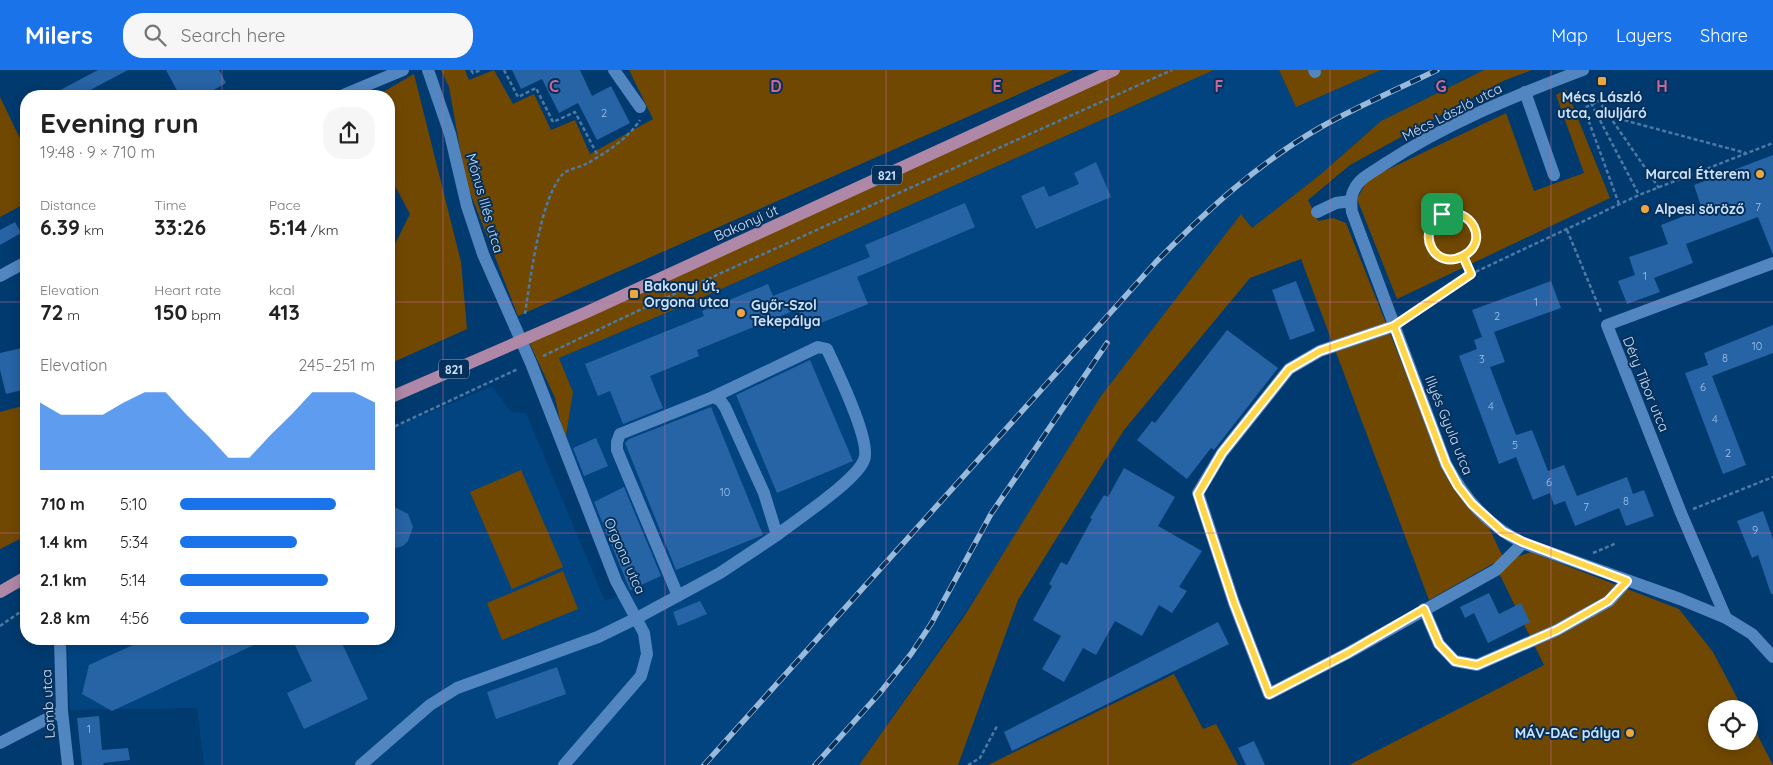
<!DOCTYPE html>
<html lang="en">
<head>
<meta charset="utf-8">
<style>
  :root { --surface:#fff; --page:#f6f6f6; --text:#222; --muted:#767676; --accent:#1a73e8 }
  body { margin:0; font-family:Quicksand,sans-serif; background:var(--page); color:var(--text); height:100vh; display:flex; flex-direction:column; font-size:19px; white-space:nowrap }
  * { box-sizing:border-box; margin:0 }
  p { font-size:16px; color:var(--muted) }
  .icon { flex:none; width:28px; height:28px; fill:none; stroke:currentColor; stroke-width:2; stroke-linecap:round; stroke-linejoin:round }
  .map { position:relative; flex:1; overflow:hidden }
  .drawer { position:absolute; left:20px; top:20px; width:375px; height:555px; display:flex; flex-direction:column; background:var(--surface); border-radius:20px; box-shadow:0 2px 12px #0003 }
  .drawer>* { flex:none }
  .buttons { position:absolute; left:1708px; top:630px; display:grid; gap:10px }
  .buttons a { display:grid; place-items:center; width:50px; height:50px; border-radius:50%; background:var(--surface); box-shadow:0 2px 12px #0003; font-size:25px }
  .pin { position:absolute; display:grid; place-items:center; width:42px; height:42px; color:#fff; margin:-21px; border-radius:10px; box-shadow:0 2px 8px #0006 }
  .round { display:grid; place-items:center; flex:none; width:52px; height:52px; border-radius:20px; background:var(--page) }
  .headline { display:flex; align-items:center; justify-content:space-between; height:85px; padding:0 20px }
  h1 { font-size:28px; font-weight:700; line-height:38px }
  .stats { display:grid; grid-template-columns:repeat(3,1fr); gap:8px; height:85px; padding:5px 20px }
  .stats div { display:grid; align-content:center }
  .stats b { font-size:21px; font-weight:700 }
  .stats small { font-size:14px; font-weight:400 }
  .stats p { font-size:14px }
  .chart { height:140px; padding:10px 20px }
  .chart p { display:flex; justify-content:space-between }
  .chart svg { width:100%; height:90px; margin-top:5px; fill:var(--accent); opacity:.7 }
  ul { padding:0 20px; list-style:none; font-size:16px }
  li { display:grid; grid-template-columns:80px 60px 1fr; align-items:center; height:38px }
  li i { height:12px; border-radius:6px; background:var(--accent) }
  header { display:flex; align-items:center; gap:30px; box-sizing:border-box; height:70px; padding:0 25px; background:var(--accent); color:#fff }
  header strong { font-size:24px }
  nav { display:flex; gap:28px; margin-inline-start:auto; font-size:18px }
  .search { width:350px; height:45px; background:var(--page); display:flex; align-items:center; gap:12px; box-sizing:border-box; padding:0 18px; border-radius:20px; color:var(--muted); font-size:19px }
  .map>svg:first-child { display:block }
</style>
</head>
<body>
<header>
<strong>Milers</strong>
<div class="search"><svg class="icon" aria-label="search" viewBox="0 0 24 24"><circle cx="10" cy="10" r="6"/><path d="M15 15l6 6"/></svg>Search here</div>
<nav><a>Map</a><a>Layers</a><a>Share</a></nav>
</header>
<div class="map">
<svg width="1773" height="695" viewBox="0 0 1773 695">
  <rect width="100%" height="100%" fill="#003a6f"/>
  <polygon fill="#014480" points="1214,0 1279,0 1296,37 1381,0 1484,0 1381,51 1321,104 1251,159 1241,145 859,695 204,695 197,638 70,640 67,569 389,569 389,360 492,316 511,342 526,343 605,531 628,521 565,372 573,322 559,288 692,232"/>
  <g fill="#714802">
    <polygon points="441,0 465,0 469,10 494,0 513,34 534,24 551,60 575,50 590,84 653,49 629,0 1073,0 518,246 466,112 449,17"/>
    <polygon points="1113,0 1214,0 692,232 559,288 573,322 565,372 555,328 529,272"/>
    <polygon points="1279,0 1381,0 1296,37"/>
    <polygon points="1484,0 1532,0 1503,11 1350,95 1308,130 1318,151 1333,148 1346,153 1442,394 1476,431 1505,491 1531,482 1679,539 1713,582 1743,639 1716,639 1716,671 1749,671 1749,649 1773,695 1349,695 1544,595 1494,493 1429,530 1301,189 1250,208 1124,360 1018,530 958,695 859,695 965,545 1101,326 1241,144 1252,158 1321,104 1381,51"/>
    <polygon points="414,4 461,192 467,259 389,294 389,182 392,180 410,144 389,105 389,26 376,26"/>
    <polygon points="1566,19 1610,128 1397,229 1357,129 1368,109 1506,43 1534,121 1584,103 1556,25"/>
    <polygon points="0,27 26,81 26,133 0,147"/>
    <polygon points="26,335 26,466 0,479 0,342"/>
    <polygon points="521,400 563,497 512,519 470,422"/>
    <polygon points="563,501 578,539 502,570 487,533"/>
    <polygon points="1174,604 1203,659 1216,654 1238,695 988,695"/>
  </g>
  <g fill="#2664a6">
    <polygon points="98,0 128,0 79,26 49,26"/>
    <polygon points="166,0 219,0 226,13 203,26 180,26"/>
    <polygon points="512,0 580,0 592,26 611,16 630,53 597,70 578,33 559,43 542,9 521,19"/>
    <polygon points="1773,85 1773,185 1758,147 1686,174 1693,193 1654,208 1660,222 1627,234 1618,211 1635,205 1629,187 1668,174 1661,155 1702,139 1694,115"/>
    <polygon points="1096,92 1111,127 1036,159 1021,126 1044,116 1049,127 1079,114 1074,103"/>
    <polygon points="965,133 975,157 857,207 868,234 806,259 798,239 697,280 699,286 650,306 663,338 623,354 610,321 598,326 585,294 704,246 702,241 768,214 773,226 870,187 865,175"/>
    <polygon points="15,152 21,163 0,175 0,160"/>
    <polygon points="1296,211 1315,261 1290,270 1272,220"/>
    <polygon points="1551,211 1561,238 1494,262 1505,292 1490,297 1516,365 1532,360 1548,401 1564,395 1577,426 1627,407 1633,424 1644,420 1654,446 1626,456 1619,438 1575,456 1565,431 1554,435 1550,423 1533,430 1516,387 1499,394 1459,286 1477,279 1474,270 1482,267 1472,240"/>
    <polygon points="1773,255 1773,283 1712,306 1746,395 1723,404 1685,303 1708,295 1704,283"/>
    <polygon points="1227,260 1278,298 1214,380 1211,378 1187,409 1137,370 1152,351 1155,353"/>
    <polygon points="26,277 26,319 6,324 0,300 0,283"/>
    <polygon points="810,290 853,391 777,423 736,325"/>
    <polygon points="711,337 763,465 676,500 625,373 629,369"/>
    <polygon points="596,368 608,396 584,406 573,378"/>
    <polygon points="1124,398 1175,427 1158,456 1202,481 1179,517 1187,521 1172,543 1159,535 1142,566 1115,551 1096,585 1083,578 1064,612 1042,599 1061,566 1033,550 1052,516 1049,514 1061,492 1067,495 1092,449 1090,448 1104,425 1108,427"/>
    <polygon points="624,417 661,506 630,520 594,432"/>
    <polygon points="389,434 408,444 413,457 408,471 403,476 389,480"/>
    <polygon points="1763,441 1773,469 1773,524 1771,524 1758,485 1752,488 1737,451"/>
    <polygon points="1489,523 1499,544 1521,533 1530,552 1488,573 1474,543 1465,548 1460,537"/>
    <polygon points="700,531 707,544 678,556 673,542"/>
    <polygon points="1218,552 1229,574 1012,681 1004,662"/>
    <polygon points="146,569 267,569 112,641 82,624 89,595"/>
    <polygon points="292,569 340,569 368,629 304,659 287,623 312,611"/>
    <polygon points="557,597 566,624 496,649 487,622"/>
    <polygon points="99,646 102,680 128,678 130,690 103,693 104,695 82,695 77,648"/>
    <polygon points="1254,671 1265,695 1246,695 1238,678"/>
  </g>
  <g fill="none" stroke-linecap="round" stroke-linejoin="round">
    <g stroke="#4d7aa4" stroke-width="2.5" stroke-dasharray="4 2.5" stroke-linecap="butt">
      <polyline points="471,0 473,3 481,0"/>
      <polyline points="504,0 518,27 536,18 553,52 575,42 598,86"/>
      <polyline points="1591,33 1639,125"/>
      <polyline points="1612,47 1746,83"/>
      <polyline points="1619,134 1584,38 1599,31 1659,118"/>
      <circle cx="1452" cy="166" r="24"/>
      <polyline points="1567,160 1601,242"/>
      <polyline points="1463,186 1471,203"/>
      <path d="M 525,244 C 530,211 540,128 563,104 C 568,99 577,98 584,95 C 603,85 629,68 640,50"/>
      <polyline points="1405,248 1471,204 1639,125 1773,73"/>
      <polyline points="543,286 650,235 1172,0"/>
      <polyline points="389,359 518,299"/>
      <polyline points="1693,439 1773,407"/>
      <polyline points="1593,483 1617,473"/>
      <polyline points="0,556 26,538"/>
      <polyline points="968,695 980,688 997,656"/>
    </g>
    <g stroke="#5186c1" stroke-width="12">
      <polyline points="428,0 450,64 467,136 483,184 531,293 616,511 644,563 647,584 641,606 564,695"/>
      <polyline points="614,0 640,37"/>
      <polyline points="1314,0 1315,2"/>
      <path d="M 1583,0 C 1514,26 1445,54 1383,95 C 1373,102 1359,108 1354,120 C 1350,127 1351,135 1352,142 L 1446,394 C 1465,429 1487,455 1523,473 L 1680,529 L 1726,548 L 1752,564 L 1773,587"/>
      <polyline points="1525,22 1554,105"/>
      <polyline points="341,26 403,0"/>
      <polyline points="1317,142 1336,133 1351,131"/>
      <polyline points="0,206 26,192"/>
      <polyline points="1394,256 1320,281 1289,299 1222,383 1198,423 1234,533 1269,624 1348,583 1496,500 1523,473"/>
      <path d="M 713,327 L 818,277 L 827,279 C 836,299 872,372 864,390 C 856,411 796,450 777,465"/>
      <polyline points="1424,539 1439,574 1455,591 1477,595 1557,560 1609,531 1627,511"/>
      <polyline points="1726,548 1681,443 1607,255 1773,193"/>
      <polyline points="60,571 62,641 68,695"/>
      <polyline points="0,673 62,641"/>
      <polyline points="361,695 430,635 457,618 598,567 637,548 720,503 777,465 764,423 725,337 720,330 713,327 620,364 617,372 617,380 678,526"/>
    </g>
    <g stroke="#b088a7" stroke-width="12">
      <polyline points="389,328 587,242 1114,0"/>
      <polyline points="0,522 26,507"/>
    </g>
    <defs>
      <g id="rail">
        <path d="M 704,695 L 1156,192 C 1206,141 1258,93 1321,57 C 1358,36 1398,19 1437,0"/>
        <polyline points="815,695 879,624 911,584 931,554 991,444 1107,273"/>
      </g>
    </defs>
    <use href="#rail" stroke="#9bbada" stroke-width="5.5"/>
    <use href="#rail" stroke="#063059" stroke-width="4" stroke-dasharray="11" stroke-linecap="butt"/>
  </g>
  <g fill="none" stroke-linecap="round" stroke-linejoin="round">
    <defs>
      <path id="route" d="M 1442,144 C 1472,136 1490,172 1463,186 L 1471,204 L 1394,256 L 1320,281 L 1289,299 L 1222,383 L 1198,424 L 1234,533 L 1269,624 L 1348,583 L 1424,539 L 1439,574 L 1455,591 L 1477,595 L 1557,560 L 1608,531 L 1627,511 L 1523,472 L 1503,462 L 1472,434 L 1458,416 L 1446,394 L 1394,256 L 1471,204 L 1463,186 C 1435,201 1414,163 1442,144"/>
    </defs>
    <use href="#route" stroke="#fff" stroke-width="10"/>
    <use href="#route" stroke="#ffd54a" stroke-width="6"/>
  </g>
  <path fill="none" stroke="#c6699b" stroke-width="1" stroke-opacity="0.55" d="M 222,0 L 222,26M 443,0 L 443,695M 665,0 L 665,695M 886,0 L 886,695M 1108,0 L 1108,695M 1330,0 L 1330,695M 1551,0 L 1551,695M 0,232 L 26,232M 389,232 L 1773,232M 0,463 L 26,463M 389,463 L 1773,463M 222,569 L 222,695"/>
  <g fill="#efa73d" stroke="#063059" stroke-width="2">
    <rect x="1597" y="6" width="10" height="10" rx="2.5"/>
    <circle cx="1760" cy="104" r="5"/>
    <circle cx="1645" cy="139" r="5"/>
    <rect x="629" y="219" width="10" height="10" rx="2.5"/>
    <circle cx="741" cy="243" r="5"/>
    <circle cx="1630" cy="663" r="5"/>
  </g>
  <g text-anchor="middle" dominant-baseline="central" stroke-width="4" stroke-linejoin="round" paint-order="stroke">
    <g font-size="11" fill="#a2c2e6">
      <text x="604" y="43">2</text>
      <text x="1758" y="137">7</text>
      <text x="1645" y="206">1</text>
      <text x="1536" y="232">1</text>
      <text x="1497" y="246">2</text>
      <text x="1757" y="276">10</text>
      <text x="1725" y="288">8</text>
      <text x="1482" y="289">3</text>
      <text x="1703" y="317">6</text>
      <text x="1491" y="336">4</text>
      <text x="1715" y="349">4</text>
      <text x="1515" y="375">5</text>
      <text x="1728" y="383">2</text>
      <text x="1549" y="412">6</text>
      <text x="725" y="422">10</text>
      <text x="1626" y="431">8</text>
      <text x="1586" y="437">7</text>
      <text x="1755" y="460">9</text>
      <text x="89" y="659">1</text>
    </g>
    <g fill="#063059" stroke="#91adcb" stroke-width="1">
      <rect x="872" y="95.5" width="30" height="19" rx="4"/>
      <rect x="439" y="289.5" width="30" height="19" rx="4"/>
    </g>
    <g font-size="12" font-weight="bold" fill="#cce2fc">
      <text x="887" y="105">821</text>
      <text x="454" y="299">821</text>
    </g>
    <g font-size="14" font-weight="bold" fill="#cce2fc" stroke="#063059" text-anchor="start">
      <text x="1602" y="27" text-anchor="middle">Mécs László<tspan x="1602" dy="16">utca, aluljáró</tspan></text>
      <text x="1750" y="104" text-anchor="end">Marcal Étterem</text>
      <text x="1655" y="139">Alpesi söröző</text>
      <text x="644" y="216">Bakonyi út,<tspan x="644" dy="16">Orgona utca</tspan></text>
      <text x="751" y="235">Győr-Szol<tspan x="751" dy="16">Tekepálya</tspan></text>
      <text x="1620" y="663" text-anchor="end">MÁV-DAC pálya</text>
    </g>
    <g font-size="14" fill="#cce2fc" stroke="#063059">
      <text transform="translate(1452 42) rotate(-27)">Mécs László utca</text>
      <text transform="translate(485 133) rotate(74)">Mónus Illés utca</text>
      <text transform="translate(746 153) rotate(-24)">Bakonyi út</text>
      <text transform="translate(1646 314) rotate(68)">Déry Tibor utca</text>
      <text transform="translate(1449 355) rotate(68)">Illyés Gyula utca</text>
      <text transform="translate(625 486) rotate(66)">Orgona utca</text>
      <text transform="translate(48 634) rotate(-93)">Lomb utca</text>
    </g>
  </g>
  <g font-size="16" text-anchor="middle" font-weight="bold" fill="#c6699b" stroke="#063059" stroke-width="4" stroke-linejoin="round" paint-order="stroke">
    <text x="554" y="22">C</text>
    <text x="776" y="22">D</text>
    <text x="997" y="22">E</text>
    <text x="1219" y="22">F</text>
    <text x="1441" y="22">G</text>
    <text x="1662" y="22">H</text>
  </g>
</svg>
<div class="buttons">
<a><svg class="icon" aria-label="locate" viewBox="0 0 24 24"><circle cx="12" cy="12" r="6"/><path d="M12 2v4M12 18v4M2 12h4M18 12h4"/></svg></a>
</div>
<div class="pin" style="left:1442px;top:144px;background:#1e9e55"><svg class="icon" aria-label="arrive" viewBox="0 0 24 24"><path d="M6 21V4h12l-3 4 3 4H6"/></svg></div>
<section class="drawer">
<div class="headline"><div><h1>Evening run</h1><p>19:48 · 9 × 710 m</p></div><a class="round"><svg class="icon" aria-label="share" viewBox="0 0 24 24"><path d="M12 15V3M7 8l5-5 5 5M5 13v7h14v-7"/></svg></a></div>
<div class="stats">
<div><p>Distance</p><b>6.39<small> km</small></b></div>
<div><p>Time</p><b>33:26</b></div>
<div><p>Pace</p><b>5:14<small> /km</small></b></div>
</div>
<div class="stats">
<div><p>Elevation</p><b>72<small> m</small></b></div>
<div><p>Heart rate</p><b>150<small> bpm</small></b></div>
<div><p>kcal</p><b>413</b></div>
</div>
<div class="chart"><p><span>Elevation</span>245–251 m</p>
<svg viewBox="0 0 160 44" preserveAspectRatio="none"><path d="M0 44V11L10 17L20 17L30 17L40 11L50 6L60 6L70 17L80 27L90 38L100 38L110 27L120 17L130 6L140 6L150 6L160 11V44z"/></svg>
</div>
<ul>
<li><b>710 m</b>5:10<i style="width:80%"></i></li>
<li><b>1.4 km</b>5:34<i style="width:60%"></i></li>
<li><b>2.1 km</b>5:14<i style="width:76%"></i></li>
<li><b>2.8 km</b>4:56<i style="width:97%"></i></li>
</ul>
</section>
</div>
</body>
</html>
